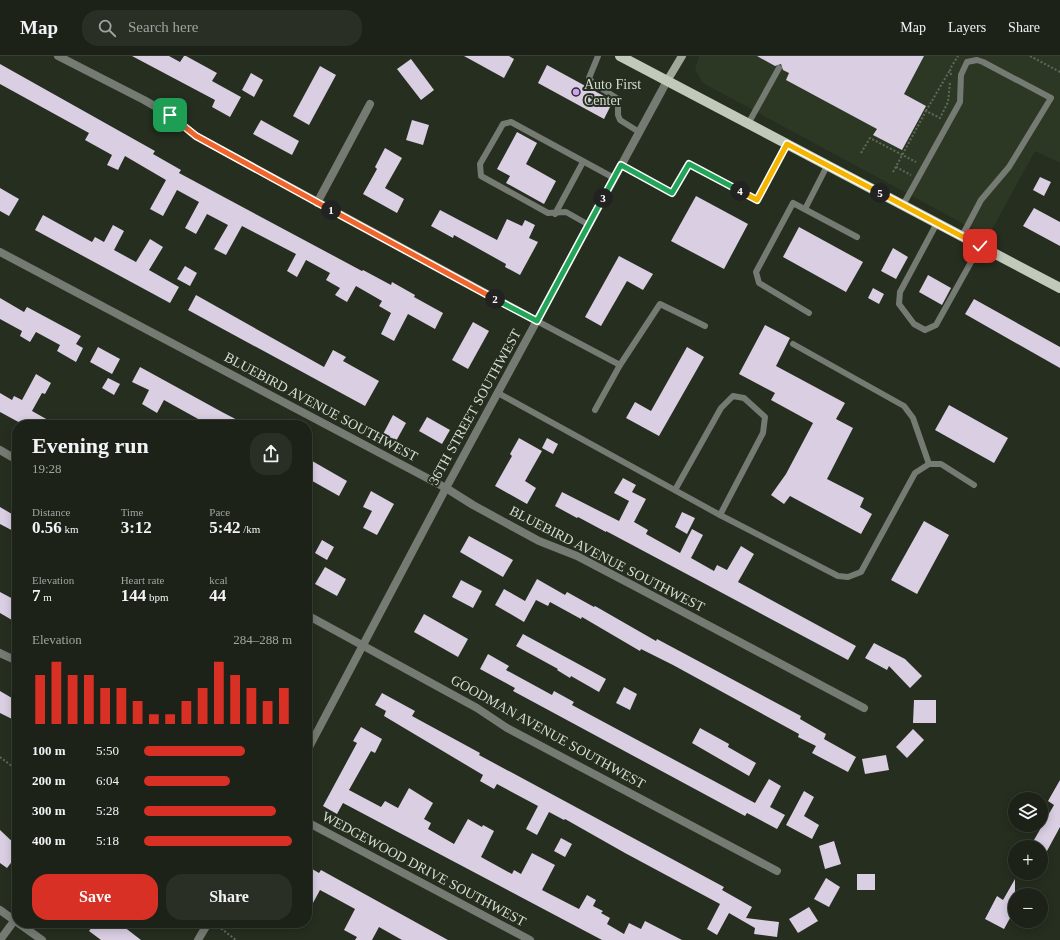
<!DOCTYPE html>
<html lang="en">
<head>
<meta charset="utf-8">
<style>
  :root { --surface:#1c2217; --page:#292f24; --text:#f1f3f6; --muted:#a0a4a1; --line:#3a3f36; --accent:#d93025 }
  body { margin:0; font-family:Georgia,serif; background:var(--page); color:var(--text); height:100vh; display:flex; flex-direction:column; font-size:15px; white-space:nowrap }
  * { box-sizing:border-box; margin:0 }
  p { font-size:13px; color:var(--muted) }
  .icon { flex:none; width:22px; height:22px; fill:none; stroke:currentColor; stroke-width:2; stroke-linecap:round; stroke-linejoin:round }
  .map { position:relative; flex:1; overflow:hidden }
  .panel { position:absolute; left:12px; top:364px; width:300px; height:508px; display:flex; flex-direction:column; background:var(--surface); border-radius:16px; box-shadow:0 2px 10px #0003,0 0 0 1px var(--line) }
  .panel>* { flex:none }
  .fabs { position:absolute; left:1008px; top:736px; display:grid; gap:8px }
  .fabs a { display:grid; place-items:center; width:40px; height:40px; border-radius:50%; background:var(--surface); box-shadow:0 2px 10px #0003,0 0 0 1px var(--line); font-size:20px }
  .pin { position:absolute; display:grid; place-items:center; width:34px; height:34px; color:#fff; margin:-17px; border-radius:8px; box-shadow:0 2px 6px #0006 }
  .km { position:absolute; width:20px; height:20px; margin:-10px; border-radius:50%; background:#222; color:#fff; font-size:11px; line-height:20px; text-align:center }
  .round { display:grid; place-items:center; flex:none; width:42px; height:42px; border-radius:16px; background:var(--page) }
  .head { display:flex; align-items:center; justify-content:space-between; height:68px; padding:0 20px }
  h1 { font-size:22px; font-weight:800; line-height:30px }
  .stats { display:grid; grid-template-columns:repeat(3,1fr); gap:6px; height:68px; padding:4px 20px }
  .stats div { display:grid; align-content:center }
  .stats b { font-size:17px; font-weight:800 }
  .stats small { font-size:11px; font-weight:400 }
  .stats p { font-size:11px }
  .chart { height:112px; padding:8px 20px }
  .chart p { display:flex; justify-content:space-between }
  .chart svg { width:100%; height:72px; margin-top:4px; stroke:var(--accent); stroke-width:6 }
  .primary-button { display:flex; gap:8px; margin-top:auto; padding:8px 20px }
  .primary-button a { flex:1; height:46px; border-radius:16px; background:var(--accent); color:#fff; font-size:16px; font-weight:800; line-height:46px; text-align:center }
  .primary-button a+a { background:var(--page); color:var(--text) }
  ul { padding:0 20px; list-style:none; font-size:13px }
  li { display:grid; grid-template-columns:64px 48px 1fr; align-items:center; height:30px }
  li i { height:10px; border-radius:5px; background:var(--accent) }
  header { display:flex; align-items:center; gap:24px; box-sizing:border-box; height:56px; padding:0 20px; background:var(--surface); border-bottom:1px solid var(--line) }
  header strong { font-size:19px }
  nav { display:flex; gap:22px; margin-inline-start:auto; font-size:14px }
  .search { width:280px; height:36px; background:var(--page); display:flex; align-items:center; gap:10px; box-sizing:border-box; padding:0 14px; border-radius:16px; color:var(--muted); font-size:15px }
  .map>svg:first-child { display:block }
</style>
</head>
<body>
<header>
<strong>Map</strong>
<div class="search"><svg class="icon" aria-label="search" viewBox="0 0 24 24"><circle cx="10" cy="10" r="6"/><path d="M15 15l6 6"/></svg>Search here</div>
<nav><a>Map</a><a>Layers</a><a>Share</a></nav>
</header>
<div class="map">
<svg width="1060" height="884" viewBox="0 0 1060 884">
  <rect width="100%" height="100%" fill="#252e1f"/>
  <polygon fill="#2c3824" points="699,0 1060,0 1060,107 1035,95 988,181 703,27 695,14"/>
  <g fill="#d9cee2">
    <polygon points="132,0 169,0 180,6 184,0 186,0 217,17 212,25 241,41 230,61 212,51 215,44"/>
    <polygon points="464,0 509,0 514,3 504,22"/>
    <polygon points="757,0 924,0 904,38 926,50 902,94 873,79 877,73 786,24 789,17 783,14 781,8 775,10"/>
    <polygon points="411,3 434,34 421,44 397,13"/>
    <polygon points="0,8 155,95 153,98 181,114 179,117 362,215 363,214 391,229 392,226 415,239 414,241 443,257 435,273 408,258 394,285 381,278 391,257 379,250 382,245 356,230 347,246 335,239 340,232 326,224 330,217 306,204 297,221 287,215 296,198 242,170 226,199 214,193 228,169 207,158 196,178 185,172 199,146 177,134 163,160 150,153 166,124 125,100 118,114 107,109 112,99 85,84 89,77 0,28"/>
    <polygon points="547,9 613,45 604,63 538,27"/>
    <polygon points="320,10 336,19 309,69 293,60"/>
    <polygon points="251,17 263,24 254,41 242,34"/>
    <polygon points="261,64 299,85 292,99 253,78"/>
    <polygon points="412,64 429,69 423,89 406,84"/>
    <polygon points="517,76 537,87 526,108 556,125 544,148 506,127 510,120 497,113"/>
    <polygon points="385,92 402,102 385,132 404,143 397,157 363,138 377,113 375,111"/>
    <polygon points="1040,121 1051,126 1044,140 1033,134"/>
    <polygon points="0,132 19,143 9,160 0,155"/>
    <polygon points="696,140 748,168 724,213 671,185"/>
    <polygon points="1034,152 1060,166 1060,190 1023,170"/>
    <polygon points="440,154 497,184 507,163 522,170 525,164 535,169 529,182 538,186 520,219 505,211 506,208 454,179 453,182 431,170"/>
    <polygon points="43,159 92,186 95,181 104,186 113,169 124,175 114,194 136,206 150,183 163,191 149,214 179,231 170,247 35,174"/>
    <polygon points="799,171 863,206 846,236 783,201"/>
    <polygon points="893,192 908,201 896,223 881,215"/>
    <polygon points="619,200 653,218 643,234 627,225 601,270 585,261"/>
    <polygon points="185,210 197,217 190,230 177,223"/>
    <polygon points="928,219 951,232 942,249 919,236"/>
    <polygon points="873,232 884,238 879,248 868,242"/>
    <polygon points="196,239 324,311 333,294 346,301 343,305 379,325 365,350 188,254"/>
    <polygon points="0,242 24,256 27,251 81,280 76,288 83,292 76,306 57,295 60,289 36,276 30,286 20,280 22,275 0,263"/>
    <polygon points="974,243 1060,291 1060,312 965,258"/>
    <polygon points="473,266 489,275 468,313 452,304"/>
    <polygon points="765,269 790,282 776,310 845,347 836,363 853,372 827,423 864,442 860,451 872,458 861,478 790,440 784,448 771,439 786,418 813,367 771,344 775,337 739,318"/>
    <polygon points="98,291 120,303 112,318 90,306"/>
    <polygon points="687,291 704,301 659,380 626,362 635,346 651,355"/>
    <polygon points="140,311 222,356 247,369 209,369 164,344 157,357 142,348 149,334 132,326"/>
    <polygon points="36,318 51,327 45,338 42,337 32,355 57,369 24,369 0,356 0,337 12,344 14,340 22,344"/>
    <polygon points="108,322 120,328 114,339 102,332"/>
    <polygon points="949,349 1008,382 994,407 935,374"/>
    <polygon points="393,359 406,367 395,387 382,380"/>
    <polygon points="427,361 450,374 442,388 419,375"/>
    <polygon points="519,382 542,395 525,425 536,432 527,448 495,430 512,400 510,398"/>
    <polygon points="547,382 558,388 553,398 542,392"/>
    <polygon points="307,402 347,425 339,440 307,422"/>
    <polygon points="623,422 636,429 632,436 646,443 634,466 648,474 646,478 680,497 692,473 703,479 691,502 714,515 717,509 727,514 741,490 754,498 738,526 856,590 848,604 606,475 606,476 578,461 577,462 555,450 562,436 619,465 629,445 614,437"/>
    <polygon points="371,435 394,448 377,479 363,472 372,455 363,451"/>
    <polygon points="0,451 17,461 17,477 0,468"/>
    <polygon points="682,456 695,462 687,478 675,471"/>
    <polygon points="924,465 949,479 917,538 891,524"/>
    <polygon points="469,480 513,504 503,521 460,496"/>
    <polygon points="322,484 334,491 327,504 315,497"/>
    <polygon points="325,511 346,523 337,540 315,528"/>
    <polygon points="537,523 565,539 567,536 594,551 595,550 656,585 657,583 801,660 800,663 826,678 824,683 856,701 848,716 812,697 816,690 798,681 799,678 673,609 641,593 640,595 582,561 581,563 550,546 548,550 536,544 524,566 495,549 504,533 525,545"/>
    <polygon points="461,524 482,535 473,552 452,541"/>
    <polygon points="0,536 17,545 17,567 0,557"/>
    <polygon points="424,558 468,583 458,601 414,576"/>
    <polygon points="523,578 606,623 599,636 571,620 570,622 557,614 558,613 516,590"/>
    <polygon points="874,587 905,603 922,620 910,632 889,610 887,614 865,602"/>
    <polygon points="488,598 509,610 506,614 552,639 554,635 574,646 572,649 755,747 769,723 781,730 770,751 785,759 777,773 747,757 745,760 513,635 515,632 480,613"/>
    <polygon points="624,631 637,638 630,654 616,647"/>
    <polygon points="0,635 17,645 17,655 12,663 0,657"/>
    <polygon points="382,637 415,655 412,660 480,697 479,699 724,831 722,834 752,851 746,862 779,866 777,881 754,878 755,872 729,857 717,879 707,873 720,848 625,797 565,763 564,764 549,756 537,779 526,773 538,750 497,728 494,733 480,725 483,719 384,660 386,655 375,649"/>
    <polygon points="914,644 936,644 936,667 913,667"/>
    <polygon points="361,671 382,683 375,697 371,695 349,734 381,751 385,745 398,752 409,732 433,747 424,763 431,767 428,773 454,788 468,763 482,771 483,769 494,775 481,801 512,818 514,814 521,818 532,797 555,809 542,834 579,853 587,839 596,844 593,850 603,855 601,857 610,862 607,868 624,878 629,867 641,873 645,865 682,884 602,884 343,747 337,758 323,750 357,687 353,685"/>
    <polygon points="700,672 729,688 728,691 756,707 749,720 692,687"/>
    <polygon points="913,673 924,684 907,702 896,691"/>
    <polygon points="886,699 889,714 865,718 862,703"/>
    <polygon points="1060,724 1060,771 1041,806 1041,791 1030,791 1054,749 1048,745"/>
    <polygon points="804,735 814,741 804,760 819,769 812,783 786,769"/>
    <polygon points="0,774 17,790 17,799 7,812 0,807"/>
    <polygon points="561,782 572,788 565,801 554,795"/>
    <polygon points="834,785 841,808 825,813 819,790"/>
    <polygon points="307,810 319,817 321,814 448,884 402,884 379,871 372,884 355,884 357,881 344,874 355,853 333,841 320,834 307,858"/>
    <rect x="857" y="818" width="18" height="16"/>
    <polygon points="826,822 840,831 829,851 814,843"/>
    <polygon points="1015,823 1015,853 1004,873 985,863 997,840 1003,844"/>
    <polygon points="809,851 818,865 798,877 789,863"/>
    <polygon points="95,867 119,867 141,884 101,884 89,875"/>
  </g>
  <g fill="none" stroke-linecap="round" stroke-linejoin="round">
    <g stroke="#61695c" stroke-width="2" stroke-dasharray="2 2" stroke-linecap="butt">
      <polyline points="1030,0 1060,16"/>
      <polyline points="951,19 950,13 958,0"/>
      <polyline points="926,55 950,14"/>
      <polyline points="861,97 870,82 916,106"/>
      <polyline points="896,111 911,119"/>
      <polyline points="893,116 926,55 940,62 948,46 950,27"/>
      <polyline points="0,701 17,714"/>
      <polyline points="218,870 236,884"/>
    </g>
    <g stroke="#757a72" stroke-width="6">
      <polyline points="598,0 589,22 593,27 618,43 618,59 620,64 639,76"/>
      <polyline points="748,68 779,12"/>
      <polyline points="621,109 672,137 689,108 757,144 787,88"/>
      <polyline points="903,149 960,46 961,19 967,6 977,4 983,6 1051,42 1009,111 981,144 962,180"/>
      <polyline points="805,153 827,110"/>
      <polyline points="555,158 583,106"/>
      <polyline points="937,167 900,236 899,248 914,268 925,274 936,269 980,190"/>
      <polyline points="589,169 566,156 548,157 481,120 480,108 503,68 511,66 614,122"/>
      <polyline points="809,257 759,227 756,216 793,147 857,181"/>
      <polyline points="537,265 620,309 660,248 705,270"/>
      <polyline points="793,288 904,350 913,362 929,408"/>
      <polyline points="498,337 720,459 838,520 848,521 861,516 915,417 929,408 941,408 974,429"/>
      <polyline points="595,354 620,309"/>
      <polyline points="675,434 721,352 733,340 744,342 765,361 763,377 720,459"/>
    </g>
    <g stroke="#757a72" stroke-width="8">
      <polyline points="58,0 144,44 170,59 196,80 537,265"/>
      <polyline points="317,147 370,48"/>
      <polyline points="0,196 446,432 473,449 539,485 577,500 638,532 864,652"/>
      <polyline points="0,394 17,404"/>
      <polyline points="307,559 477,652 507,672 777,815"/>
      <polyline points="0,597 17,605"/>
      <polyline points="307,695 446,432 667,25"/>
      <polyline points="307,766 530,884"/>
      <polyline points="0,854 42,884"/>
      <polyline points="0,884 14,865"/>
      <polyline points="198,884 208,867"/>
    </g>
    <polyline stroke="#a0a79b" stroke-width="8" points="667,25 682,0"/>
    <polyline stroke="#c1caba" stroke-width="10" points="620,0 1060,232"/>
  </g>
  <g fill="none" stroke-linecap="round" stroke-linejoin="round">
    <defs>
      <polyline id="split-1" points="170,59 196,80 331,154"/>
      <polyline id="split-2" points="331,154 495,243"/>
      <polyline id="split-3" points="495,243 537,265 603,142"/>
      <polyline id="split-4" points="603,142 621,109 672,137 689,108 740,135"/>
      <polyline id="split-5" points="740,135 757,144 787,88 880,137"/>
      <polyline id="split-6" points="880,137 980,190"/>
    </defs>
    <use href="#split-1" stroke="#fff" stroke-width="8"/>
    <use href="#split-2" stroke="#fff" stroke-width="8"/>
    <use href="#split-3" stroke="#fff" stroke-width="8"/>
    <use href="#split-4" stroke="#fff" stroke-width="8"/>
    <use href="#split-5" stroke="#fff" stroke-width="8"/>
    <use href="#split-6" stroke="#fff" stroke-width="8"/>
    <use href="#split-1" stroke="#f0652b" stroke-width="5"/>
    <use href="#split-2" stroke="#f0652b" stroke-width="5"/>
    <use href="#split-3" stroke="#22a559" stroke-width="5"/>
    <use href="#split-4" stroke="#22a559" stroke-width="5"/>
    <use href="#split-5" stroke="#f5b400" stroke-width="5"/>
    <use href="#split-6" stroke="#f5b400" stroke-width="5"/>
  </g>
  <circle fill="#d29dfd" stroke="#252e1f" stroke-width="1.5" cx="576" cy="36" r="4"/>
  <g text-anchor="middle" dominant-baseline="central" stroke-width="4" stroke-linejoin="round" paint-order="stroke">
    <g font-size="14" fill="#d6dcd2" stroke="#252e1f" text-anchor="start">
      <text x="584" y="28">Auto First<tspan x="584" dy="16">Center</tspan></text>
    </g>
    <g font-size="14" fill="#d6dcd2" stroke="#252e1f">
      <text transform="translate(321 351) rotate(28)">BLUEBIRD AVENUE SOUTHWEST</text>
      <text transform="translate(475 351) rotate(-61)">36TH STREET SOUTHWEST</text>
      <text transform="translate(607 503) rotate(27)">BLUEBIRD AVENUE SOUTHWEST</text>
      <text transform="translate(548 676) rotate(29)">GOODMAN AVENUE SOUTHWEST</text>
      <text transform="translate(424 813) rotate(28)">WEDGEWOOD DRIVE SOUTHWEST</text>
    </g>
  </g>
</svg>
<div class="fabs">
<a><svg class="icon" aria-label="layers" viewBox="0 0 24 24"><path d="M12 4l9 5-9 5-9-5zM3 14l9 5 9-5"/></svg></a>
<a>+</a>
<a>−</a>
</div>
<div class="pin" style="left:170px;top:59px;background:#1e9e55"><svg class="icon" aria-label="arrive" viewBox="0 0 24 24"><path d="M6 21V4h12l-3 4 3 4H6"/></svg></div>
<div class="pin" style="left:980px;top:190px;background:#d93025"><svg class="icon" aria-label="check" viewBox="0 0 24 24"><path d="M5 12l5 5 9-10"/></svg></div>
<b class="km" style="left:331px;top:154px">1</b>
<b class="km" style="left:495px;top:243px">2</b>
<b class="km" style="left:603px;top:142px">3</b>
<b class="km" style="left:740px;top:135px">4</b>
<b class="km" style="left:880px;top:137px">5</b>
<section class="panel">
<div class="head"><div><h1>Evening run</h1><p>19:28</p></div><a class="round"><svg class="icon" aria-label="share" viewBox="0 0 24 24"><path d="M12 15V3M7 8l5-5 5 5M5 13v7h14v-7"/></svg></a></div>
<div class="stats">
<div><p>Distance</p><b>0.56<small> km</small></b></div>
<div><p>Time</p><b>3:12</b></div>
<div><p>Pace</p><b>5:42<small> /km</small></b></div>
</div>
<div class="stats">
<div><p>Elevation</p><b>7<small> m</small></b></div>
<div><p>Heart rate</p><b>144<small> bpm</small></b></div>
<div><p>kcal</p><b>44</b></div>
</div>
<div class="chart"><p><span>Elevation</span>284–288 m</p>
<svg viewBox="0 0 160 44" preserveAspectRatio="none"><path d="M5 44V14M15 44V6M25 44V14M35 44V14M45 44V22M55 44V22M65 44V30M75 44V38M85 44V38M95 44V30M105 44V22M115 44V6M125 44V14M135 44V22M145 44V30M155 44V22"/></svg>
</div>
<ul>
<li><b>100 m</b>5:50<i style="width:68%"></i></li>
<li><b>200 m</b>6:04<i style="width:58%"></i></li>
<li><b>300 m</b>5:28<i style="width:89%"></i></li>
<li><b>400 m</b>5:18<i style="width:100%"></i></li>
</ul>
<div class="primary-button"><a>Save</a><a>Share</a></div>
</section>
</div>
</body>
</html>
